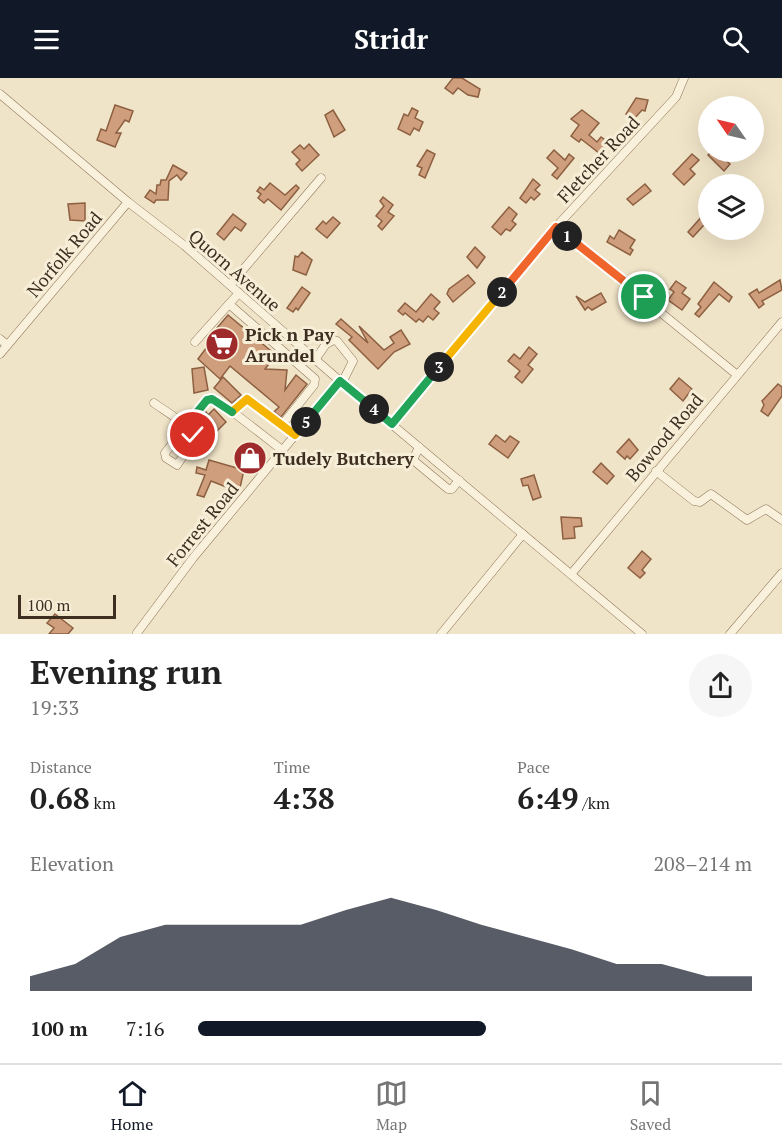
<!DOCTYPE html>
<html lang="en">
<head>
<meta charset="utf-8">
<style>
  :root { --surface:#fff; --page:#f6f6f6; --text:#222; --muted:#767676; --line:#e0e0e0; --accent:#111827 }
  body { margin:0; font-family:"PT Serif",serif; background:var(--page); color:var(--text); height:100vh; display:flex; flex-direction:column; font-size:22px; white-space:nowrap }
  * { box-sizing:border-box; margin:0 }
  p { font-size:20px; color:var(--muted) }
  .icon { flex:none; width:33px; height:33px; fill:none; stroke:currentColor; stroke-width:2; stroke-linecap:round; stroke-linejoin:round }
  .map { position:relative; height:556px; overflow:hidden }
  .side { display:flex; flex-direction:column; background:var(--surface); flex:1 }
  .side>* { flex:none }
  .needle { width:39px; rotate:304deg }
  .controls { position:absolute; left:698px; top:18px; display:grid; gap:12px }
  .controls a { display:grid; place-items:center; width:66px; height:66px; border-radius:50%; background:var(--surface); box-shadow:0 6px 24px #0002; font-size:30px }
  .scale { position:absolute; left:18px; bottom:15px; width:98px; box-sizing:border-box; padding-left:6px; border:3px solid #3d2e20; border-top:0; font-size:16px; line-height:21px; white-space:nowrap; color:#3d2e20; -webkit-text-stroke:4px #f7eed8; paint-order:stroke }
  .pin { position:absolute; display:grid; place-items:center; width:51px; height:51px; color:#fff; margin:-26px; border:3px solid #fff; border-radius:50%; box-shadow:0 2px 6px #0007 }
  .km { position:absolute; width:30px; height:30px; margin:-15px; border-radius:50%; background:#222; color:#fff; font-size:16px; line-height:30px; text-align:center }
  .round { display:grid; place-items:center; flex:none; width:63px; height:63px; border-radius:32px; background:var(--page) }
  .overview { display:flex; align-items:center; justify-content:space-between; height:102px; padding:0 30px }
  h1 { font-size:33px; font-weight:700; line-height:45px }
  .stats { display:grid; grid-template-columns:repeat(3,1fr); gap:9px; height:102px; padding:6px 30px }
  .stats div { display:grid; align-content:center }
  .stats b { font-size:30px; font-weight:700 }
  .stats small { font-size:16px; font-weight:400 }
  .stats p { font-size:16px }
  .chart { height:168px; padding:12px 30px }
  .chart p { display:flex; justify-content:space-between }
  .chart svg { width:100%; height:108px; margin-top:6px; fill:var(--accent); opacity:.7 }
  ul { padding:0 30px; list-style:none; font-size:20px }
  li { display:grid; grid-template-columns:96px 72px 1fr; align-items:center; height:45px }
  li i { height:15px; border-radius:8px; background:var(--accent) }
  header { display:flex; justify-content:space-between; align-items:center; height:78px; padding:0 30px; background:var(--accent); color:#fff; font-size:27px; font-weight:700 }
  .tabs { display:flex; justify-content:space-around; align-items:center; height:84px; border-top:2px solid var(--line); background:var(--surface); font-size:16px; color:var(--muted) }
  .tabs a { display:grid; justify-items:center; gap:3px }
  .tabs .active { color:var(--accent) }
  .map>svg:first-child { display:block }
</style>
</head>
<body>
<header><svg class="icon" aria-label="menu" viewBox="0 0 24 24"><path d="M4 6h16M4 12h16M4 18h16"/></svg>Stridr<svg class="icon" aria-label="search" viewBox="0 0 24 24"><circle cx="10" cy="10" r="6"/><path d="M15 15l6 6"/></svg></header>
<div class="map">
<svg width="782" height="556" viewBox="0 0 782 556">
  <rect width="100%" height="100%" fill="#f0e4c8"/>
  <g fill="#cf9f7d" stroke="#8d5f41" stroke-width="1.5">
    <polygon points="453,0 462,0 480,11 478,19 468,17 458,10 453,16 445,10"/>
    <polygon points="636,20 648,22 645,33 642,32 633,42 626,36"/>
    <polygon points="115,27 133,33 129,44 125,42 116,55 121,55 115,69 97,62 101,51 106,53"/>
    <polygon points="412,30 418,33 415,40 423,44 419,53 414,50 410,57 398,51 404,36 408,38"/>
    <polygon points="333,32 345,52 334,59 325,37"/>
    <polygon points="582,32 599,45 589,57 597,64 601,59 608,64 599,75 581,61 579,64 571,58 579,47 571,41"/>
    <polygon points="309,66 319,77 302,93 296,86 300,82 292,74 300,67 304,71"/>
    <polygon points="427,72 435,76 425,100 419,97 422,90 417,88"/>
    <polygon points="554,72 565,82 569,76 574,80 557,101 552,97 558,90 547,80"/>
    <polygon points="711,74 717,74 730,86 724,93 708,77"/>
    <polygon points="692,76 699,82 690,91 695,96 684,107 673,96"/>
    <polygon points="173,87 187,95 181,102 177,97 169,103 168,122 156,122 154,125 145,119 150,112 156,116 157,107 160,107 161,102 166,102"/>
    <polygon points="533,101 540,107 535,112 540,116 534,122 531,119 526,125 520,120"/>
    <polygon points="270,105 285,117 296,107 299,110 281,132 268,121 264,125 258,120 261,116 257,113 260,109 264,112"/>
    <polygon points="645,106 651,113 633,127 627,121"/>
    <polygon points="383,119 393,127 388,134 394,138 382,152 378,148 382,143 376,138 384,128 380,123"/>
    <polygon points="85,125 85,143 70,142 68,126"/>
    <polygon points="509,129 517,136 512,143 516,146 510,153 506,151 501,157 492,149"/>
    <polygon points="233,136 246,146 241,153 235,149 224,162 217,156"/>
    <polygon points="704,136 708,139 708,149 704,147 693,159 688,154"/>
    <polygon points="333,139 340,145 327,160 316,151 323,143 326,146"/>
    <polygon points="619,152 635,162 630,170 633,172 630,177 607,164 610,158 614,161"/>
    <polygon points="475,169 485,179 477,190 467,179"/>
    <polygon points="302,174 312,182 306,197 293,192 295,178 298,179"/>
    <polygon points="468,197 475,205 453,224 447,216 449,211"/>
    <polygon points="780,202 782,212 762,223 764,226 759,230 749,216 757,211 759,215"/>
    <polygon points="676,203 686,210 682,215 690,221 682,232 668,222 674,214 670,211"/>
    <polygon points="714,204 732,219 729,224 719,216 699,239 695,236 701,229 698,226"/>
    <polygon points="302,209 310,215 298,232 296,230 293,234 287,230"/>
    <polygon points="601,215 606,224 592,232 588,229 585,232 576,218 585,224"/>
    <polygon points="431,216 440,224 434,231 439,235 433,242 428,238 423,244 419,241 416,244 405,235 403,237 398,233 405,225 416,234"/>
    <polygon points="228,237 276,277 265,291 287,292 285,312 296,297 307,306 281,339 274,334 279,329 230,288 220,301 198,281 207,269 206,263"/>
    <polygon points="341,241 368,265 359,248 384,272 394,265 390,259 401,252 410,266 394,274 378,291 349,262 352,259 336,246"/>
    <polygon points="529,269 537,276 528,287 533,291 522,305 515,299 520,293 508,283 514,276 520,281"/>
    <polygon points="204,289 208,312 194,315 192,291"/>
    <polygon points="223,299 241,317 232,325 214,310"/>
    <polygon points="679,300 692,311 683,323 670,311"/>
    <polygon points="778,306 782,309 782,318 768,338 761,333 764,327 762,323"/>
    <polygon points="214,331 226,344 215,355 206,345 200,351 196,346 206,334 208,337"/>
    <polygon points="496,357 505,364 510,358 519,364 508,380 489,366"/>
    <polygon points="629,361 638,372 630,381 627,378 625,381 617,374"/>
    <polygon points="209,382 244,392 239,414 211,403 204,419 197,417 205,397 196,395 197,389 206,392"/>
    <polygon points="601,385 614,398 607,406 593,394"/>
    <polygon points="534,397 541,419 533,422 528,407 523,408 521,401"/>
    <polygon points="561,439 581,440 582,448 574,449 575,460 563,461"/>
    <polygon points="642,473 651,481 642,492 645,495 640,500 628,490"/>
    <polygon points="55,536 73,550 68,556 49,556 54,550 47,545"/>
  </g>
  <g fill="none" stroke-linecap="round" stroke-linejoin="round">
    <defs>
      <g id="minor">
        <polyline points="0,16 128,124 185,168 340,303 642,556"/>
        <polyline points="556,149 736,296"/>
        <polyline points="230,207 321,100"/>
        <polyline points="239,215 229,226 315,301 314,307 281,348"/>
        <polyline points="0,261 7,267"/>
        <polyline points="195,264 229,226"/>
        <polyline points="0,276 128,124"/>
        <polyline points="315,282 326,266 334,262 337,263 353,283 342,305"/>
        <path d="M 154,325 C 166,334 190,346 194,362 L 177,387 L 166,380 L 165,375 L 207,322 L 209,321 L 233,334 L 240,324 L 247,321 L 295,357"/>
        <polyline points="233,334 282,372"/>
        <polyline points="392,346 556,149 676,19 684,0"/>
        <polyline points="419,369 413,382 448,411 452,411 459,402"/>
        <polyline points="656,393 694,423 700,424 711,416 747,442 766,431 782,442"/>
        <polyline points="572,495 782,244"/>
        <polyline points="137,555 193,480 340,303"/>
        <polyline points="441,556 523,456"/>
        <polyline points="730,556 782,495"/>
      </g>
    </defs>
    <use href="#minor" stroke="#8d765c" stroke-width="9"/>
    <use href="#minor" stroke="#faf1dc" stroke-width="8"/>
  </g>
  <g fill="none" stroke-linecap="round" stroke-linejoin="round">
    <defs>
      <polyline id="split-1" points="567,158 644,219"/>
      <polyline id="split-2" points="502,214 556,149 567,158"/>
      <polyline id="split-3" points="439,289 502,214"/>
      <polyline id="split-4" points="374,331 392,346 439,289"/>
      <polyline id="split-5" points="306,344 340,303 374,331"/>
      <polyline id="split-6" points="232,334 247,321 295,357 306,344"/>
      <polyline id="split-7" points="193,357 185,349 207,322 212,321 232,334"/>
    </defs>
    <use href="#split-1" stroke="#fff" stroke-width="12"/>
    <use href="#split-2" stroke="#fff" stroke-width="12"/>
    <use href="#split-3" stroke="#fff" stroke-width="12"/>
    <use href="#split-4" stroke="#fff" stroke-width="12"/>
    <use href="#split-5" stroke="#fff" stroke-width="12"/>
    <use href="#split-6" stroke="#fff" stroke-width="12"/>
    <use href="#split-7" stroke="#fff" stroke-width="12"/>
    <use href="#split-1" stroke="#f0652b" stroke-width="8"/>
    <use href="#split-2" stroke="#f0652b" stroke-width="8"/>
    <use href="#split-3" stroke="#f5b400" stroke-width="8"/>
    <use href="#split-4" stroke="#22a559" stroke-width="8"/>
    <use href="#split-5" stroke="#22a559" stroke-width="8"/>
    <use href="#split-6" stroke="#f5b400" stroke-width="8"/>
    <use href="#split-7" stroke="#22a559" stroke-width="8"/>
  </g>
  <defs>
    <symbol id="supermarket-disc" viewBox="-11 -11 22 22"><circle r="9.5" fill="#9e2a2b" stroke="#f7eed8"/><path d="M-6-5.5h2.5l.6 2H6L4.5 2H-2.5L-4.4-4H-6ZM-1.5 3.2a1.3 1.3 0 1 0 .1 0ZM3 3.2a1.3 1.3 0 1 0 .1 0Z" fill="#fff"/></symbol>
    <symbol id="shop-disc" viewBox="-11 -11 22 22"><circle r="9.5" fill="#9e2a2b" stroke="#f7eed8"/><path d="M-5-2.5h2.3a2.7 3.5 0 0 1 5.4 0H5L5.5 6h-11ZM-1.5-2.5h3a1.5 2.3 0 0 0-3 0Z" fill="#fff"/></symbol>
  </defs>
  <g fill-rule="evenodd">
    <use href="#supermarket-disc" x="203" y="247" width="38" height="38"/>
    <use href="#shop-disc" x="231" y="361" width="38" height="38"/>
  </g>
  <g text-anchor="middle" dominant-baseline="central" stroke-width="6" stroke-linejoin="round" paint-order="stroke">
    <g font-size="18" fill="#3d2e20" stroke="#f7eed8">
      <text transform="translate(598 81) rotate(-47)">Fletcher Road</text>
      <text transform="translate(64 176) rotate(-50)">Norfolk Road</text>
      <text transform="translate(235 192) rotate(41)">Quorn Avenue</text>
      <text transform="translate(664 359) rotate(-50)">Bowood Road</text>
      <text transform="translate(202 446) rotate(-51)">Forrest Road</text>
    </g>
    <g font-size="18" font-weight="bold" fill="#3d2e20" stroke="#f7eed8" text-anchor="start">
      <text x="245" y="256">Pick n Pay<tspan x="245" dy="21">Arundel</tspan></text>
      <text x="273" y="380">Tudely Butchery</text>
    </g>
  </g>
</svg>
<div class="controls">
<a><svg class="needle" viewBox="-14 -14 28 28"><path d="M0-13l5 13h-10z" fill="#e53935"/><path d="M0 13l5-13h-10z" fill="#767676"/></svg></a>
<a><svg class="icon" aria-label="layers" viewBox="0 0 24 24"><path d="M12 4l9 5-9 5-9-5zM3 14l9 5 9-5"/></svg></a>
</div>
<div class="scale">100 m</div>
<div class="pin" style="left:644px;top:219px;background:#1e9e55"><svg class="icon" aria-label="arrive" viewBox="0 0 24 24"><path d="M6 21V4h12l-3 4 3 4H6"/></svg></div>
<div class="pin" style="left:193px;top:357px;background:#d93025"><svg class="icon" aria-label="check" viewBox="0 0 24 24"><path d="M5 12l5 5 9-10"/></svg></div>
<b class="km" style="left:567px;top:158px">1</b>
<b class="km" style="left:502px;top:214px">2</b>
<b class="km" style="left:439px;top:289px">3</b>
<b class="km" style="left:374px;top:331px">4</b>
<b class="km" style="left:306px;top:344px">5</b>
</div>
<section class="side">
<div class="overview"><div><h1>Evening run</h1><p>19:33</p></div><a class="round"><svg class="icon" aria-label="share" viewBox="0 0 24 24"><path d="M12 15V3M7 8l5-5 5 5M5 13v7h14v-7"/></svg></a></div>
<div class="stats">
<div><p>Distance</p><b>0.68<small> km</small></b></div>
<div><p>Time</p><b>4:38</b></div>
<div><p>Pace</p><b>6:49<small> /km</small></b></div>
</div>
<div class="chart"><p><span>Elevation</span>208–214 m</p>
<svg viewBox="0 0 160 44" preserveAspectRatio="none"><path d="M0 44V38L10 33L20 22L30 17L40 17L50 17L60 17L70 11L80 6L90 11L100 17L110 22L120 27L130 33L140 33L150 38L160 38V44z"/></svg>
</div>
<ul>
<li><b>100 m</b>7:16<i style="width:52%"></i></li>
</ul>
</section>
<nav class="tabs">
<a class="active"><svg class="icon" aria-label="home" viewBox="0 0 24 24"><path d="M3 11l9-7 9 7M6 9v11h12V9"/></svg>Home</a>
<a><svg class="icon" aria-label="map" viewBox="0 0 24 24"><path d="M3 6l6-2 6 2 6-2v14l-6 2-6-2-6 2zM9 4v14M15 6v14"/></svg>Map</a>
<a><svg class="icon" aria-label="saved" viewBox="0 0 24 24"><path d="M7 4h10v16l-5-4-5 4z"/></svg>Saved</a>
</nav>
</body>
</html>
